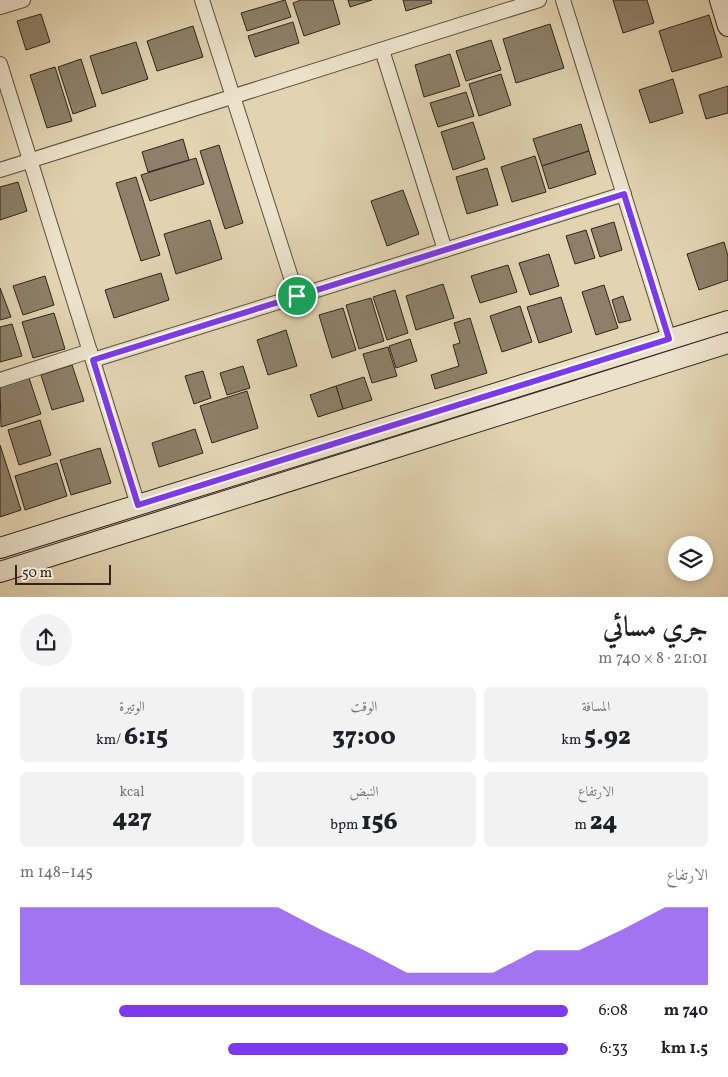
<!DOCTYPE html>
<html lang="ar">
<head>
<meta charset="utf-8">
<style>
  :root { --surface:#fff; --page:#f2f2f2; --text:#202124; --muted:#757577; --accent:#7c3aed }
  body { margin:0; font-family:Vollkorn,Amiri,serif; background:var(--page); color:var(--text); direction:rtl; height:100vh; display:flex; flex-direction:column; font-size:19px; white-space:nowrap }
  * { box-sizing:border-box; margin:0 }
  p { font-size:16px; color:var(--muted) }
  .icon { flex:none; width:28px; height:28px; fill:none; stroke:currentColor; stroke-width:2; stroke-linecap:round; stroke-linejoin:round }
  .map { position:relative; height:597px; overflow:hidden; direction:ltr }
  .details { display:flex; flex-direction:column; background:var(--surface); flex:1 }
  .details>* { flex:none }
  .buttons { position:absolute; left:668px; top:536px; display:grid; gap:10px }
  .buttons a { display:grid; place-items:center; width:45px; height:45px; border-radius:50%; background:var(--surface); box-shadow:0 2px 8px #0003; font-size:25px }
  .scale { position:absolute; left:15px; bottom:12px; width:96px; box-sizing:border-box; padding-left:5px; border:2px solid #30241c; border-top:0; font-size:14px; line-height:18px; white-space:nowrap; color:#30241c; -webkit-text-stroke:4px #ece2cc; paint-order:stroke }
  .pin { position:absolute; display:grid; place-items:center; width:42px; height:42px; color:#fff; margin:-21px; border:2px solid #fff; border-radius:50%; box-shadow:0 1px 5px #0007 }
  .round { display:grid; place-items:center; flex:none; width:52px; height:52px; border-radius:26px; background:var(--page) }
  .overview { display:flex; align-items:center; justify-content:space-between; height:85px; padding:0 20px }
  h1 { font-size:28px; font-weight:800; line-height:38px }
  .metrics { display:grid; grid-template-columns:repeat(3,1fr); gap:8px; height:85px; padding:5px 20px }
  .metrics div { display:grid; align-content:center; border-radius:8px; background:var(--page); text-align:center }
  .metrics b { font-size:25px; font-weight:800 }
  .metrics small { font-size:14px; font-weight:400 }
  .metrics p { font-size:14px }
  .chart { height:140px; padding:10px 20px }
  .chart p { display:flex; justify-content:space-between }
  .chart svg { width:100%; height:90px; margin-top:5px; fill:var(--accent); opacity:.7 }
  ul { padding:0 20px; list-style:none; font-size:16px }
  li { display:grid; grid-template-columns:80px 60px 1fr; align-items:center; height:38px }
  li i { height:12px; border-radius:6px; background:var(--accent) }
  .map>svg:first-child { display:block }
</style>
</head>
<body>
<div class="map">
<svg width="728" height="597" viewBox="0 0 728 597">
  <rect width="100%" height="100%" fill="#e2d3b1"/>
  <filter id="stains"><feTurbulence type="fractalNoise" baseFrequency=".004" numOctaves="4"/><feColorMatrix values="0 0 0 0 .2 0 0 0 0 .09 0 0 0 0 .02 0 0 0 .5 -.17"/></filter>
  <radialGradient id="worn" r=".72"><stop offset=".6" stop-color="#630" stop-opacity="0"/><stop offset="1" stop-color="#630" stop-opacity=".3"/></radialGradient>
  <g fill="#8d7f69" stroke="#30241c">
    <polygon points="285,0 291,17 247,31 241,13"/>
    <polygon points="301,0 333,0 340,24 304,36 293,3"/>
    <polygon points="348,0 372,0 350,7"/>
    <polygon points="403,0 431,0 432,3 406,11"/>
    <polygon points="613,0 647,0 654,23 623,33"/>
    <polygon points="41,14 50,42 26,50 17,21"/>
    <polygon points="709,15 722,57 672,72 659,31"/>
    <polygon points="293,22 299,43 255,57 248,36"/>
    <polygon points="550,24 564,68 516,83 503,39"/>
    <polygon points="193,26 203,57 157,71 147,41"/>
    <polygon points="491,40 501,70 466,81 456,51"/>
    <polygon points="136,42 148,79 102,94 90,56"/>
    <polygon points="450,54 460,86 424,97 415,65"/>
    <polygon points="81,59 96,106 73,114 58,67"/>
    <polygon points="55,67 72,121 47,128 30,75"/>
    <polygon points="501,74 511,105 479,116 469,84"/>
    <polygon points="673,79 683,113 650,123 639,90"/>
    <polygon points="728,86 728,113 706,119 699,95"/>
    <polygon points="466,92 474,116 438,127 430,103"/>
    <polygon points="473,122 485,159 453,170 441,132"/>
    <polygon points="581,124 589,151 542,166 533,139"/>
    <polygon points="183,139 189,160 148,172 142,152"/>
    <polygon points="219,145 243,223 225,229 200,151"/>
    <polygon points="589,151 596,174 549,189 542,166"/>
    <polygon points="535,156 546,192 512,202 501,167"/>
    <polygon points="196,158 204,184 150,201 141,175"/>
    <polygon points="487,168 498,205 467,214 456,177"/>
    <polygon points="136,177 160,255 141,261 116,183"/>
    <polygon points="18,182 27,211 0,220 0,187"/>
    <polygon points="403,190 419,234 387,246 371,201"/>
    <polygon points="210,220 222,259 176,274 164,234"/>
    <polygon points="614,222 622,250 600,257 591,229"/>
    <polygon points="586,230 595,258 575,264 566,236"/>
    <polygon points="724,242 728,256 728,280 699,290 687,254"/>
    <polygon points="549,254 559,286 530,295 519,263"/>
    <polygon points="508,265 517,292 480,303 471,276"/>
    <polygon points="161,273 169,300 114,318 105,290"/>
    <polygon points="45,276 54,305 23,315 13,286"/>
    <polygon points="443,284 454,318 416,330 406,296"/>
    <polygon points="604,285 618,328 596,335 582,292"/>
    <polygon points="0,288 11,317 0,320"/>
    <polygon points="395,290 408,333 387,340 373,297"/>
    <polygon points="623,296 631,320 619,323 612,300"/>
    <polygon points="561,297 572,332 539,343 527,307"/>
    <polygon points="371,298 384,341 359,349 346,305"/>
    <polygon points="520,306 532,342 502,352 490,316"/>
    <polygon points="343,308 356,350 332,358 319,315"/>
    <polygon points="54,313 65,349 33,358 22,322"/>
    <polygon points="470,318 487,373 435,389 431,375 459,366 453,345 460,343 454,323"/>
    <polygon points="12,324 22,356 0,362 0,327"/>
    <polygon points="286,330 297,366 268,375 257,340"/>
    <polygon points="410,339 417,361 396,368 389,346"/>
    <polygon points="388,347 397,376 372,383 363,354"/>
    <polygon points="72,365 84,401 52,410 41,375"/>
    <polygon points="243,366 250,388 227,395 220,373"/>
    <polygon points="203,371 211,398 194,404 185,376"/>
    <polygon points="364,377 372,400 343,409 336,386"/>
    <polygon points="29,378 41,414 1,427 0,387"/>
    <polygon points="336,386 343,409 318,417 310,395"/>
    <polygon points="247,391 258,428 212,443 200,406"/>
    <polygon points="40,420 51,455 19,465 8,430"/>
    <polygon points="195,429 203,453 159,467 152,443"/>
    <polygon points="0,445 21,510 0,517"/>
    <polygon points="100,448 111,483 71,495 60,460"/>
    <polygon points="57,463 67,496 25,510 15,476"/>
  </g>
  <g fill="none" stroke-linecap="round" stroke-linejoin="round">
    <defs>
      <g id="street">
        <polyline points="202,0 297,296"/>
        <polyline points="563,0 669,339"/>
        <polyline points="0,7 23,0"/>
        <polyline points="382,50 445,250"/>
        <polyline points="0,64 138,505"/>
        <polyline points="0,170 539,0"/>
        <polyline points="93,360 624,194"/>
        <polyline points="0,380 90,351"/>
      </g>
      <g id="secondary">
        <polyline points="720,0 728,26"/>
        <polyline points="0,548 728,321"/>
        <polyline points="0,572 728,343"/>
      </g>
    </defs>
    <use href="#street" stroke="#5c5041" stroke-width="16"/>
    <use href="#secondary" stroke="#30241c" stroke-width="22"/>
    <use href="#street" stroke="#ece2cc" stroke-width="14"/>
    <use href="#secondary" stroke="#ece2cc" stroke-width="20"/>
  </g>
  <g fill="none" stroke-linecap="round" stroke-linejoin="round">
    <defs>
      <polygon id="route" points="624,194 669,339 138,505 93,360"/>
    </defs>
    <use href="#route" stroke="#fff" stroke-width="10"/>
    <use href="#route" stroke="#7c3aed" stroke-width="6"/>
  </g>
  <rect width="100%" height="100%" filter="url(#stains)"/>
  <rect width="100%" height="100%" fill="url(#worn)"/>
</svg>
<div class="buttons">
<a><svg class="icon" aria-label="layers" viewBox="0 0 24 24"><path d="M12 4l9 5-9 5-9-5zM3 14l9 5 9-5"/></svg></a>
</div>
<div class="scale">50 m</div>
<div class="pin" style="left:297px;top:296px;background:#1e9e55"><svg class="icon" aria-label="arrive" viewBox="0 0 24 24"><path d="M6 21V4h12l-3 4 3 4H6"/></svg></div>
</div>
<section class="details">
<div class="overview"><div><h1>جري مسائي</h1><p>21:01 · 8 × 740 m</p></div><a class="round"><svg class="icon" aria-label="share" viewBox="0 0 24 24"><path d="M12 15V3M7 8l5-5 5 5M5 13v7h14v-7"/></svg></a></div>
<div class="metrics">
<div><p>المسافة</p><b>5.92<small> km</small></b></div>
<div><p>الوقت</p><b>37:00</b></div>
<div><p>الوتيرة</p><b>6:15<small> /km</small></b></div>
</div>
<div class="metrics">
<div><p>الارتفاع</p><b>24<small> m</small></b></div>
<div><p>النبض</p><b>156<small> bpm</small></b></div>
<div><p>kcal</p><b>427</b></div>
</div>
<div class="chart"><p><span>الارتفاع</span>145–148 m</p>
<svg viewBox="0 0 160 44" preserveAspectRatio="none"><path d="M0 44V6L10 6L20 6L30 6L40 6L50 6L60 6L70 17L80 27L90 38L100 38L110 38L120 27L130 27L140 17L150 6L160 6V44z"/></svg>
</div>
<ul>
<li><b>740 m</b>6:08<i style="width:82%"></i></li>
<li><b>1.5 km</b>6:33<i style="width:62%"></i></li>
</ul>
</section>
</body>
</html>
